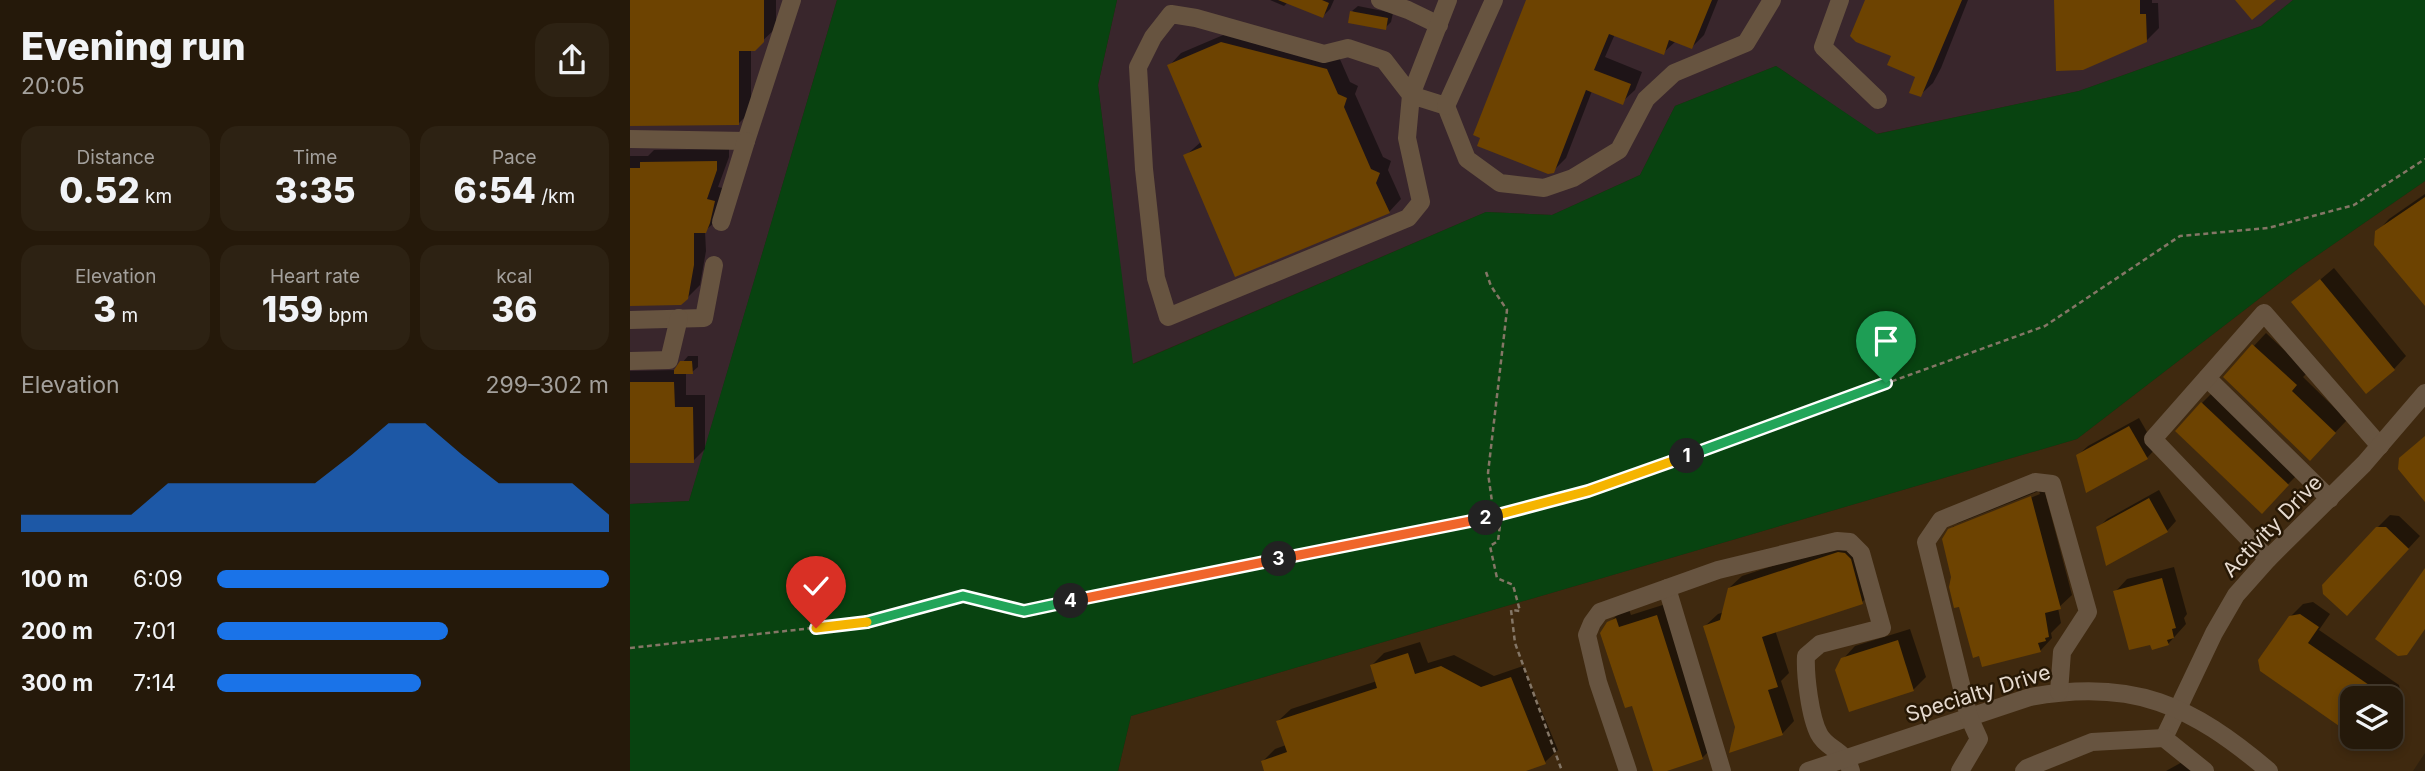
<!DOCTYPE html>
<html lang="en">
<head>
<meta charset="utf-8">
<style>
  :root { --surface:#25190a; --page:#2d2213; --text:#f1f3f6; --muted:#a3a09c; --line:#42382b; --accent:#1a73e8 }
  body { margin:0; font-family:Inter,sans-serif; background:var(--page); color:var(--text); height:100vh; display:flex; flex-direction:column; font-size:26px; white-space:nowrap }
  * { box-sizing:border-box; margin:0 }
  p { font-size:23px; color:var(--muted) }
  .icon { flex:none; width:38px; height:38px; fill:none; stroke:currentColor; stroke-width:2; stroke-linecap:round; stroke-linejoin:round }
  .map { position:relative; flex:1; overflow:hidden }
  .details { display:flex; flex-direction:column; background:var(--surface); width:630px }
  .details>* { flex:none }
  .buttons { position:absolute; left:1710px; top:686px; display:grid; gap:14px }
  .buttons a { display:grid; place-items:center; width:63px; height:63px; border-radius:14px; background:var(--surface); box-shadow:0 4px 10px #0003,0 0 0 2px var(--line); font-size:35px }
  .pin { position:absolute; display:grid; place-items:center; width:60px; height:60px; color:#fff; margin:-72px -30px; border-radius:50% 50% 50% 0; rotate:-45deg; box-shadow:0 0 7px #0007 }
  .pin .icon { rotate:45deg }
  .km { position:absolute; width:35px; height:35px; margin:-18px; border-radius:50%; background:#222; color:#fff; font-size:19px; line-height:35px; text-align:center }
  .round { display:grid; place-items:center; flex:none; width:74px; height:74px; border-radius:21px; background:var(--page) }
  .summary { display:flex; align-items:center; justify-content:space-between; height:119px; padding:0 21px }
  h1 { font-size:38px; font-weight:800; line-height:52px }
  .metrics { display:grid; grid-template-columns:repeat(3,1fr); gap:10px; height:119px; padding:7px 21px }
  .metrics div { display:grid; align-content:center; border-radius:18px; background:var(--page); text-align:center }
  .metrics b { font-size:35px; font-weight:800 }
  .metrics small { font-size:19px; font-weight:400 }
  .metrics p { font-size:19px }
  .chart { height:196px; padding:14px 21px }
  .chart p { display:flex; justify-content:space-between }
  .chart svg { width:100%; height:126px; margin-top:7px; fill:var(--accent); opacity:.7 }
  ul { padding:0 21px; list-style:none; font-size:23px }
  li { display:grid; grid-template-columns:112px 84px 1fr; align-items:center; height:52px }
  li i { height:18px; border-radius:9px; background:var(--accent) }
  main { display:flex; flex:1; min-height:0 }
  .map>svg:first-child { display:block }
</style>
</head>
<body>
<main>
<section class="details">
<div class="summary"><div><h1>Evening run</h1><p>20:05</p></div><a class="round"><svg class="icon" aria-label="share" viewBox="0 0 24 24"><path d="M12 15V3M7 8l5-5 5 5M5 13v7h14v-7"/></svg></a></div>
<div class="metrics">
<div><p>Distance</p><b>0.52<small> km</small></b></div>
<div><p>Time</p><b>3:35</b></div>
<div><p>Pace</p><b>6:54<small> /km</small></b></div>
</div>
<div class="metrics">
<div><p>Elevation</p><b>3<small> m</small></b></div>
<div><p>Heart rate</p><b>159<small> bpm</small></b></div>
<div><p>kcal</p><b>36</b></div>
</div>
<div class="chart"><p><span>Elevation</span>299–302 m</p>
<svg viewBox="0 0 160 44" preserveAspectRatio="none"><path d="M0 44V38L10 38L20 38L30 38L40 27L50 27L60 27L70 27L80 27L90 17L100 6L110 6L120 17L130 27L140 27L150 27L160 38V44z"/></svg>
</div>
<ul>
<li><b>100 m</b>6:09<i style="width:100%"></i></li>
<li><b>200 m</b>7:01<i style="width:59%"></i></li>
<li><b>300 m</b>7:14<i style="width:52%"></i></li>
</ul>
</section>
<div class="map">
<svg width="1795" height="771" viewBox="0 0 1795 771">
  <rect width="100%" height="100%" fill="#31210e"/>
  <path fill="#3f290f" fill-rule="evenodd" d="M 1795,181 L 1795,753 L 1783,771 L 488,771 L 501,716 L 1447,439 L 1669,268 ZM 1722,698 L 1760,698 L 1760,737 L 1722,737 Z"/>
  <g fill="#39262c">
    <polygon points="0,0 207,0 77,441 73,465 70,465 59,501 0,504"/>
    <polygon points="487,0 1663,0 1631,26 1449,91 1246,134 1146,66 1045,106 1010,175 922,215 856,212 502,364 468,85"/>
  </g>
  <polygon fill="#084310" points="207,0 487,0 468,85 503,364 856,212 922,215 1010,175 1045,106 1146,66 1247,134 1449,91 1631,26 1663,0 1795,0 1795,181 1669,268 1447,439 501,716 488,771 0,771 0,504 59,501"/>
  <g fill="#0007">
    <polygon points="0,0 146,0 146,28 124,49 121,49 121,111 108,124 0,124"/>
    <polygon points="640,0 704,0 700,9 693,16 657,3 654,6"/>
    <polygon points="898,0 1088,0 1074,35 1062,47 1046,41 1033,53 985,34 975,57 1012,72 1005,90 992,102 962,91 936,158 923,171"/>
    <polygon points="1237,0 1338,0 1311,68 1303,83 1290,95 1288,76 1263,55"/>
    <polygon points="1426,0 1522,0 1522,3 1528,3 1529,28 1516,41"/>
    <polygon points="728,6 763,13 761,22 755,28 722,11"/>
    <polygon points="605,30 709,57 720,82 728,86 725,94 753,157 761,161 758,170 771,199 759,212 555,156 572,141 539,66 551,53"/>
    <polygon points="99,149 99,157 88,187 97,189 88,219 75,231 76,251 70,285 57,298 0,304 0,156 18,156 24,150"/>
    <polygon points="1795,194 1795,298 1747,232 1759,219"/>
    <polygon points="1704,268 1776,356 1764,369 1664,302"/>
    <polygon points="1636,333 1678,372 1673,377 1717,420 1680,459 1595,377"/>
    <polygon points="58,356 68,356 68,367 62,372 56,372 56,395 75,395 75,449 63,461 0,461 0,371 46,370"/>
    <polygon points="1584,391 1670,472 1632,511 1572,403"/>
    <polygon points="1509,418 1526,448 1517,458 1448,455 1458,446"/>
    <polygon points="1413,485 1442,595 1428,608 1431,623 1421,633 1422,638 1410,651 1323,577 1320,530 1324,526 1324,529 1410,494 1409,491 1326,524 1333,517"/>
    <polygon points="1529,490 1546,521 1537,531 1468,528 1477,519"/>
    <polygon points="1760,515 1769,516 1790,536 1729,602 1747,528"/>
    <polygon points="1216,542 1245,590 1232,602 1145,630 1159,673 1151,681 1164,721 1152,734 1107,727 1075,626 1088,614 1094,612 1099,588 1112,576"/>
    <polygon points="1544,567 1557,614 1554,618 1556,624 1538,644 1485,592 1497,579"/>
    <polygon points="1683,602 1700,614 1689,630 1769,685 1771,695 1760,710 1760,698 1722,698 1722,733 1660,617 1673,604"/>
    <polygon points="1039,603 1085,745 1072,758 1025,771 979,623 992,610 998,607 1001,615"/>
    <polygon points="1280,629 1296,677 1283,690 1213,659 1225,646"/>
    <polygon points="790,642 798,663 824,655 864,676 893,666 928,750 915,762 890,771 636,771 633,761 645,749 656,745 648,721 661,709 747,681 742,665 754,653"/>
    <polygon points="1563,756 1572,771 1536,771"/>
  </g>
  <g fill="#6d4301">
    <polygon points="0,0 134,0 134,42 125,51 109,51 109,125 0,126"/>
    <polygon points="648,0 692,0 699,3 693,18"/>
    <polygon points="896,0 1082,0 1062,49 1039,40 1034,55 979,34 964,70 1001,84 993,105 956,90 924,173 918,174 847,146 850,138 843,135"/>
    <polygon points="1235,0 1332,0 1291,97 1279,93 1285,77 1257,65 1261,56 1226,42 1220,36"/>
    <polygon points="1424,0 1510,0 1510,14 1516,14 1517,42 1453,70 1426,71"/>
    <polygon points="1605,0 1646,0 1622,20"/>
    <polygon points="720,11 758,18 756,30 718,23"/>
    <polygon points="591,42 697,69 708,94 717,98 714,107 741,169 750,173 746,183 760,213 605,277 553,155 572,147 537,65"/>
    <polygon points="87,161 87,170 77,199 85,201 80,223 76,233 64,233 64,265 58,299 51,305 0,306 0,168 10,168 10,162"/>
    <polygon points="1795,197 1795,306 1744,245 1745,231"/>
    <polygon points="1690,279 1765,370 1736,394 1661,302"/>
    <polygon points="1622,344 1667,385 1662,391 1706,433 1680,461 1593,377"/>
    <polygon points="50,361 62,361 63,374 44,374 44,370"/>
    <polygon points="0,382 44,382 45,407 63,407 64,463 0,463"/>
    <polygon points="1571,402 1659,485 1632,514 1545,431"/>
    <polygon points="1499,426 1518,459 1456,493 1446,455"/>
    <polygon points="1795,436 1795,502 1768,469 1769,458"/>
    <polygon points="1401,496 1431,609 1415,613 1419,637 1415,638 1416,641 1408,643 1411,652 1352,667 1349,656 1343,658 1329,607 1324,608 1319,587 1321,577 1312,539 1318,529"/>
    <polygon points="1519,498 1538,532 1476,566 1466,527"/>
    <polygon points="1746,527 1756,527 1779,549 1717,616 1693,594 1692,585"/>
    <polygon points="1208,552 1215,553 1221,559 1233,604 1132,637 1148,687 1138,690 1153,735 1099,753 1105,727 1073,626 1090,620 1098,588"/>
    <polygon points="1795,568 1795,629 1777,655 1768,656 1745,639"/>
    <polygon points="1532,578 1546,628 1542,629 1544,638 1537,640 1539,645 1522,650 1520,645 1499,650 1483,591"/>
    <polygon points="1670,614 1689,627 1678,643 1758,698 1722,698 1722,735 1630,671 1628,660 1659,616"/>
    <polygon points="1027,615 1073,759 1037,771 1023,771 1002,706 995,708 970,633 977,622 986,618 989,627"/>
    <polygon points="1268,640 1284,691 1219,712 1205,670 1211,658"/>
    <polygon points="778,653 785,674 811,666 851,687 881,677 916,764 896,771 634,771 631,761 657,752 646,721 747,688 740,665"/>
  </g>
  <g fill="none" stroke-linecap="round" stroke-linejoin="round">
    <g stroke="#847666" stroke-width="2.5" stroke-dasharray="5 3.5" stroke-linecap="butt">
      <polyline points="856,272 861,286 877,310 858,473 864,516 870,525 868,541 860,546 867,578 883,585 890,611 881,610 885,643 932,771"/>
      <polyline points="0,648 238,622 333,596 394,611 870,515 958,491 1415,326 1550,236 1638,228 1724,205 1795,159"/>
    </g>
    <g stroke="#675440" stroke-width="18">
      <polyline points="750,0 778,10 809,25"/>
      <polyline points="818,0 781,95 777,138 791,202 778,218 538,317 526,278 514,169 508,67 523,37 541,14 566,18 694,54 718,48 754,60 781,95 816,106 837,159 870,183 914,188 943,178 989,150 1016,99 1044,73 1116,43 1142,0"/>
      <polyline points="1210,0 1193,47 1248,100"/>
      <polyline points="816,106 864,0"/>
      <polyline points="0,139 116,141 162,0"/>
      <polyline points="91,222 116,141"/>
      <polyline points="0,320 74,318 84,265"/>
      <polyline points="0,361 39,360 49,318"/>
      <polyline points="1577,378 1700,499"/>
      <polyline points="1638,559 1523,439 1634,313 1750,446"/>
      <polyline points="1037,588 1092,771"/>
      <polyline points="1534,738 1584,633 1606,595 1638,559 1734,464 1795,393"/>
      <path d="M 998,771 L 968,682 L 957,635 L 962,623 L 970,612 L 1088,570 L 1207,541 L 1220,542 L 1231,553 L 1252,628 L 1190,644 L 1176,656 C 1175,675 1180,717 1189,734 C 1197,750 1214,748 1221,771"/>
      <path d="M 1178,771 L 1400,697 C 1503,678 1561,705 1639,771"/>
      <polyline points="1330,771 1349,739 1339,717 1296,542 1311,520 1405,482 1422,484 1458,612 1432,652 1429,692"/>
      <polyline points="1394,771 1397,768 1462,742 1534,738 1575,771"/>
    </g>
  </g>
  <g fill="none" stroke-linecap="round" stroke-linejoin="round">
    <defs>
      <polyline id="split-1" points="1057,456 1256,383"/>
      <polyline id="split-2" points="856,518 958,491 1057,456"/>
      <polyline id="split-3" points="649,559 856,518"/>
      <polyline id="split-4" points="441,601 649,559"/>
      <polyline id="split-5" points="237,622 333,596 394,611 441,601"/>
      <polyline id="split-6" points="186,628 237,622"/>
    </defs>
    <use href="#split-1" stroke="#fff" stroke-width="14"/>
    <use href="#split-2" stroke="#fff" stroke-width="14"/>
    <use href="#split-3" stroke="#fff" stroke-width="14"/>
    <use href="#split-4" stroke="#fff" stroke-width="14"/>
    <use href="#split-5" stroke="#fff" stroke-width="14"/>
    <use href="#split-6" stroke="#fff" stroke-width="14"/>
    <use href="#split-1" stroke="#22a559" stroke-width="9"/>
    <use href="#split-2" stroke="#f5b400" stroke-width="9"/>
    <use href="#split-3" stroke="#f0652b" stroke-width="9"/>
    <use href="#split-4" stroke="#f0652b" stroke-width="9"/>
    <use href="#split-5" stroke="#22a559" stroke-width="9"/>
    <use href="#split-6" stroke="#f5b400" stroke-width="9"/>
  </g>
  <g text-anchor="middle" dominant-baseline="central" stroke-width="5" stroke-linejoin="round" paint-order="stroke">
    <g font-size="21" fill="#e7dbd0" stroke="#271805">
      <text transform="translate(1642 526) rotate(-46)">Activity Drive</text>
      <text transform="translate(1348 693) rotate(-17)">Specialty Drive</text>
    </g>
  </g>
</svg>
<div class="buttons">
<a><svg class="icon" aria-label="layers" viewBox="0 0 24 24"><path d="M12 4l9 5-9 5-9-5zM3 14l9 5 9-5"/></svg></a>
</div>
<div class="pin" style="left:1256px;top:383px;background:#1e9e55"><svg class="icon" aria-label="arrive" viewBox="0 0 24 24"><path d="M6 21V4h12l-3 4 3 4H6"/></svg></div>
<div class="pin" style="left:186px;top:628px;background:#d93025"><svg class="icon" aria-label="check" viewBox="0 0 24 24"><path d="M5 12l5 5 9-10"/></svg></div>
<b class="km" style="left:1057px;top:456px">1</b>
<b class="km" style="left:856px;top:518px">2</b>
<b class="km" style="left:649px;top:559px">3</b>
<b class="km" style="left:441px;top:601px">4</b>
</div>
</main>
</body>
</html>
